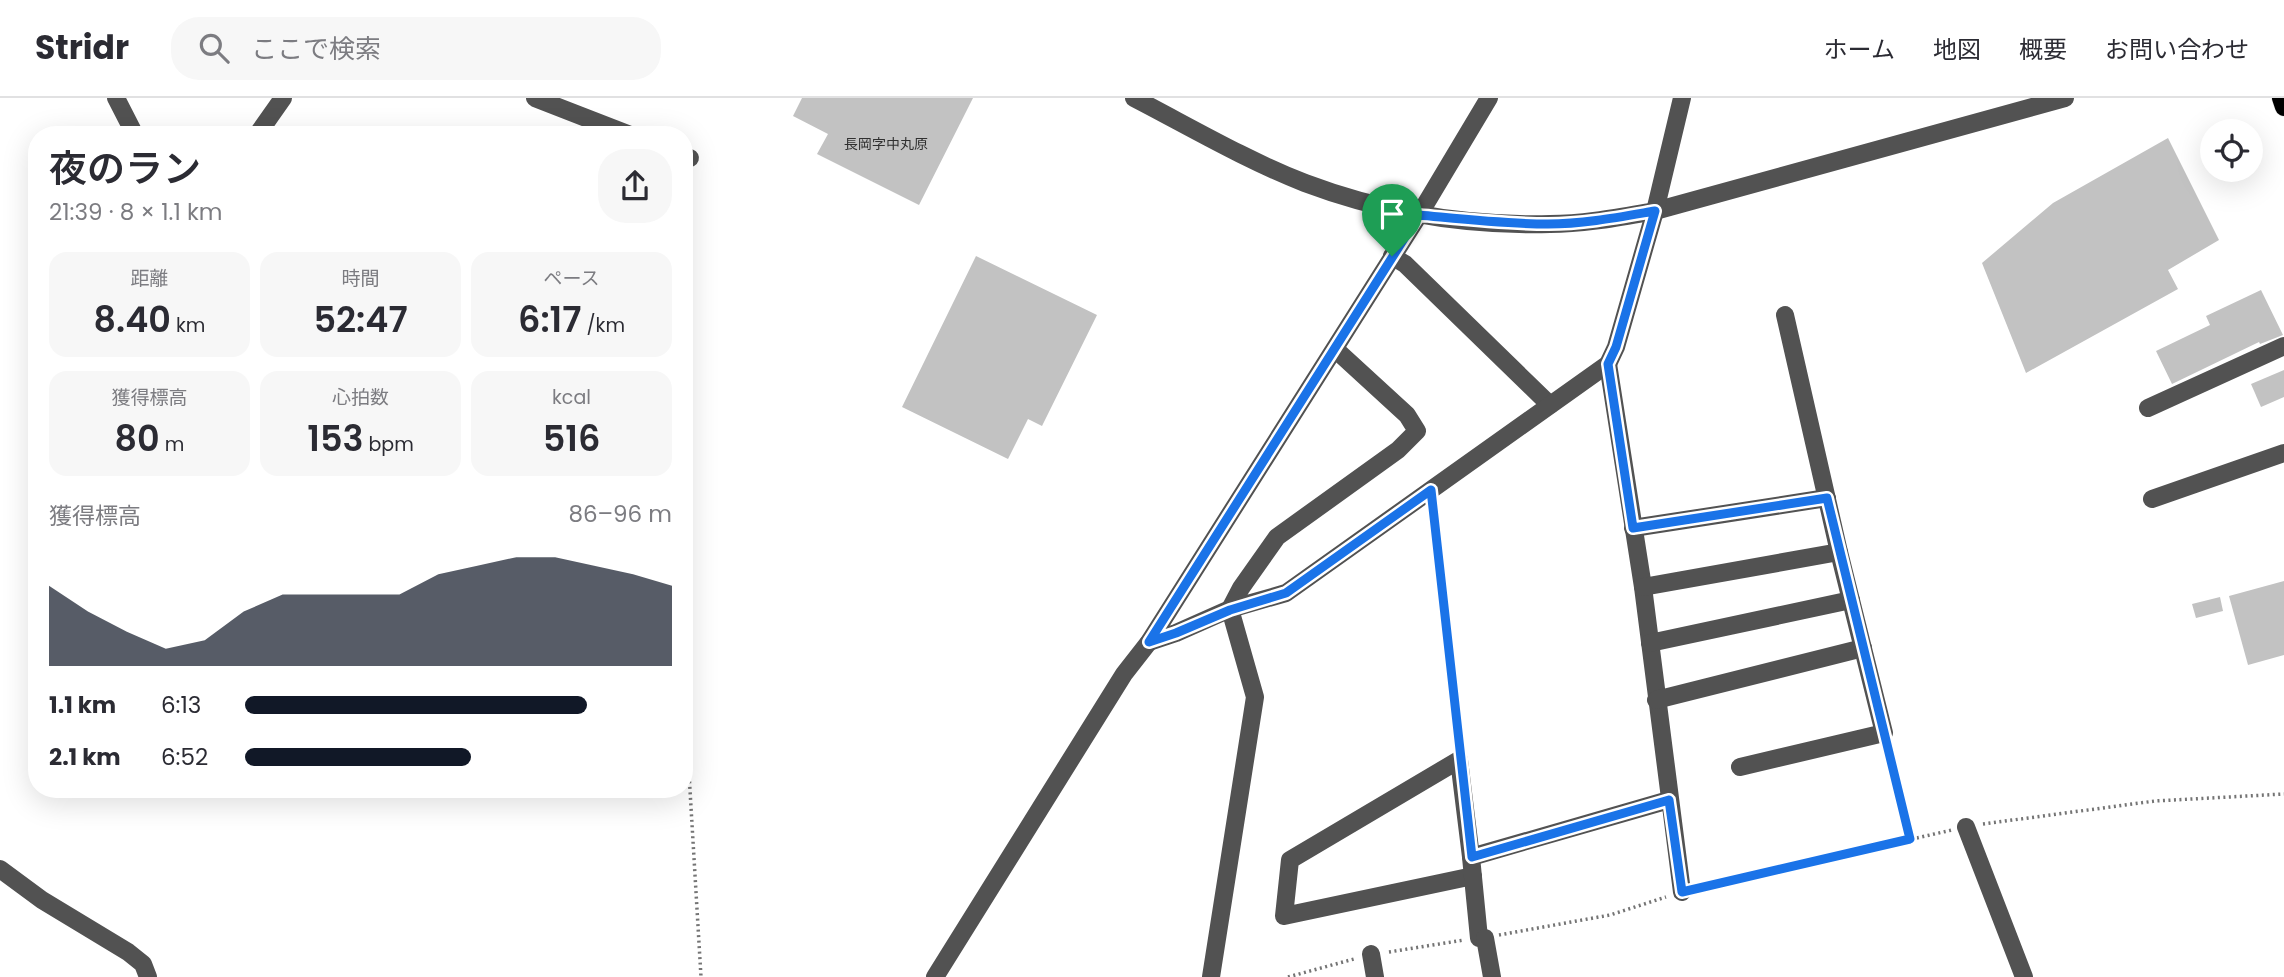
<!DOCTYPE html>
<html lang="ja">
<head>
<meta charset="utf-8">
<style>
  :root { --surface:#fff; --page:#f7f7f7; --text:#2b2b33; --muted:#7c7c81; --line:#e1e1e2; --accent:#111827 }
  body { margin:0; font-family:Poppins,"Noto Sans JP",sans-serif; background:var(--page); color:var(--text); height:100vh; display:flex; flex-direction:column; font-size:26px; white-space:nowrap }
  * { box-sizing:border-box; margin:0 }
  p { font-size:23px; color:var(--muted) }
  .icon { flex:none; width:38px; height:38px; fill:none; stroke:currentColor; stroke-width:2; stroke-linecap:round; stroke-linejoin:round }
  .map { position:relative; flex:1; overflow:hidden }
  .drawer { position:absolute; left:28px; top:28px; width:665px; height:672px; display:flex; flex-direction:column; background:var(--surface); border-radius:28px; box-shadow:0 7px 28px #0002 }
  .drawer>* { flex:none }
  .buttons { position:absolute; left:2200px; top:21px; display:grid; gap:14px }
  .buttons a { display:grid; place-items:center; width:63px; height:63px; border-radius:50%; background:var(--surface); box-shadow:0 7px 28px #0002; font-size:35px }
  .pin { position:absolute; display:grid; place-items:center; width:60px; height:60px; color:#fff; margin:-72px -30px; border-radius:50% 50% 50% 0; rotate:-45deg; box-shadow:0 0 7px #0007 }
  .pin .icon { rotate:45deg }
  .round { display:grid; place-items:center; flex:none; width:74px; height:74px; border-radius:28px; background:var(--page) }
  .overview { display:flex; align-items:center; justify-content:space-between; height:119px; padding:0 21px }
  h1 { font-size:38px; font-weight:600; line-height:52px }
  .stats { display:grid; grid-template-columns:repeat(3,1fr); gap:10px; height:119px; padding:7px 21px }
  .stats div { display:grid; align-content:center; border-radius:18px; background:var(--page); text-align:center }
  .stats b { font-size:35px; font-weight:600 }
  .stats small { font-size:19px; font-weight:400 }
  .stats p { font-size:19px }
  .chart { height:196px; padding:14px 21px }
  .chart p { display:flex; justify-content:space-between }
  .chart svg { width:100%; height:126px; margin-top:7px; fill:var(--accent); opacity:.7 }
  ul { padding:0 21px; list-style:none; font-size:23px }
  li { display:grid; grid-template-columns:112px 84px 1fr; align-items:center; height:52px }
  li i { height:18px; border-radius:9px; background:var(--accent) }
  header { display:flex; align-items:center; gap:42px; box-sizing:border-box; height:98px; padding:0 35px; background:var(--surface); border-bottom:2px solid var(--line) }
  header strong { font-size:33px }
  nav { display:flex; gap:38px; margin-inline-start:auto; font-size:24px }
  .search { width:490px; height:63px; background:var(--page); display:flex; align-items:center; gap:18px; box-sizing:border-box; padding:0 24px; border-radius:28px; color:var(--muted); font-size:26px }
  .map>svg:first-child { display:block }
</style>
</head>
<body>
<header>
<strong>Stridr</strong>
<div class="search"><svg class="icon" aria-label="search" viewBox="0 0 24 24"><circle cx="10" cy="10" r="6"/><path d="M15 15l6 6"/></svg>ここで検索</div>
<nav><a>ホーム</a><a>地図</a><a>概要</a><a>お問い合わせ</a></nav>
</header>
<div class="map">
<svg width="2284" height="879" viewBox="0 0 2284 879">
  <rect width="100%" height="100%" fill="#fff"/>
  <g fill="#c2c2c2">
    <polygon points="802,0 973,0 919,107 817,56 828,36 793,18"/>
    <polygon points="2168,40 2219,142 2168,172 2178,191 2026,275 1982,165 2053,105"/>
    <polygon points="976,158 1097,217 1042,328 1028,321 1008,361 902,309"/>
    <polygon points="2261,192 2283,237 2260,246 2259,244 2172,286 2156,253 2210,227 2206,218"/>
    <polygon points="2284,272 2284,299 2261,309 2251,286"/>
    <polygon points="2284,483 2284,557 2248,567 2229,498"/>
    <polygon points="2220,499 2223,513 2196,520 2192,506"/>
  </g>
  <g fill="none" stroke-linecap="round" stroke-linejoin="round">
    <defs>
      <polyline id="major" points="2281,0 2284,9"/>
    </defs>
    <use href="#major" stroke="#dbdbdb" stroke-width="19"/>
    <g stroke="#747474" stroke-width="3.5" stroke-dasharray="2 3.5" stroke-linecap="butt">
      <polyline points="1433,410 1456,608 1458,646"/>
      <polyline points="684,590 701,879"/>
      <polyline points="1888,651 1910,741"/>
      <polyline points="1983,726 2155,703 2284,696"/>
      <polyline points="1697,790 1952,732"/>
      <polyline points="1499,837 1610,817 1666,799"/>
      <polyline points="1389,854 1464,842"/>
      <polyline points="1288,879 1354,861"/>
    </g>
    <g stroke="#525252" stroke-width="18">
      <polyline points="116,0 135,37"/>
      <polyline points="535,0 630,37"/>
      <path d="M 1134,0 C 1190,29 1246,62 1305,85 C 1382,114 1467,128 1550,126 C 1585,126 1620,119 1655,113 L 2065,0"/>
      <polyline points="257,37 283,0"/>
      <polyline points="684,58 690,60"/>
      <polyline points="1392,158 1405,166 1550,307"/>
      <polyline points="1608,266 1643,489 1682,794"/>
      <polyline points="2148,310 2284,248"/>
      <polyline points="2152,401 2284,355"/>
      <polyline points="1633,430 1827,400"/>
      <polyline points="1643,489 1839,454"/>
      <polyline points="1149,544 1176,535 1230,511 1286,495 1608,266 1616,249 1655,113 1682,0"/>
      <polyline points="1650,545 1851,502"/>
      <polyline points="1656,602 1863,550"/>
      <polyline points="1740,669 1884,635 1839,454 1785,217"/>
      <polyline points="1966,729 2024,879"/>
      <polyline points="1471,759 1459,662 1290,762 1284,818 1473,778"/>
      <polyline points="0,771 42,802 128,854 143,866 148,879"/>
      <polyline points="1479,840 1471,759 1669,702"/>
      <polyline points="1485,840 1492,879"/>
      <polyline points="1371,856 1375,879"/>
      <polyline points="935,879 1124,576 1149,544 1419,117 1489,0"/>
      <polyline points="1211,879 1255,599 1230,511 1241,490 1277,439 1398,352 1417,333 1407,317 1335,251"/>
    </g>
    <use href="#major" stroke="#000" stroke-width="18"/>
  </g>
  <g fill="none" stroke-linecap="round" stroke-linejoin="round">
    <defs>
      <path id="route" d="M 1655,113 L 1616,249 L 1608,266 L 1633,430 L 1827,400 L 1910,741 L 1682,794 L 1669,702 L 1472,759 L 1431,392 L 1286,495 L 1230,512 L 1176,535 L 1149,544 L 1419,117 C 1462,121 1505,126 1548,126 C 1584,126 1620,119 1655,113 Z"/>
    </defs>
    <use href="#route" stroke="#fff" stroke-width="14"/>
    <use href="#route" stroke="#1a73e8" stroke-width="9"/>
  </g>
  <g text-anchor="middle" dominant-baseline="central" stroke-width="5" stroke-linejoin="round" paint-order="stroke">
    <g font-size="14" fill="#303030">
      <text x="886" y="46">長岡字中丸原</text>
    </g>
  </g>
</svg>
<div class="buttons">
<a><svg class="icon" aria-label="locate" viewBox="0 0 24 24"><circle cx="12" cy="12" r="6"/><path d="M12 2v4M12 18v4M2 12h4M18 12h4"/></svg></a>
</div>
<div class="pin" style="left:1392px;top:158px;background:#1e9e55"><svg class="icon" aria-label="arrive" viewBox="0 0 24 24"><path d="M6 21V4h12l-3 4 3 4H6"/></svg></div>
<section class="drawer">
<div class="overview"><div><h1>夜のラン</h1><p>21:39 · 8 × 1.1 km</p></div><a class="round"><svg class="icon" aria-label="share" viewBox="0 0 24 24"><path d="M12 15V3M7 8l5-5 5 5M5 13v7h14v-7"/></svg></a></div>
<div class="stats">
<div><p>距離</p><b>8.40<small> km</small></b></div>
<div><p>時間</p><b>52:47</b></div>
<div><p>ペース</p><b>6:17<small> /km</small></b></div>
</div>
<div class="stats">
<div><p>獲得標高</p><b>80<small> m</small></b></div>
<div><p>心拍数</p><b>153<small> bpm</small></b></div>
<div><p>kcal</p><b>516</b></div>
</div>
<div class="chart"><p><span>獲得標高</span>86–96 m</p>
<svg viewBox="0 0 160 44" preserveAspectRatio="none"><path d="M0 44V16L10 25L20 32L30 38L40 35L50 25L60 19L70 19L80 19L90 19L100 12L110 9L120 6L130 6L140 9L150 12L160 16V44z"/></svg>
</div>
<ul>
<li><b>1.1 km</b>6:13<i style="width:80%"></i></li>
<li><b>2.1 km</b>6:52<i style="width:53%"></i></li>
</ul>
</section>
</div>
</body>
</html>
